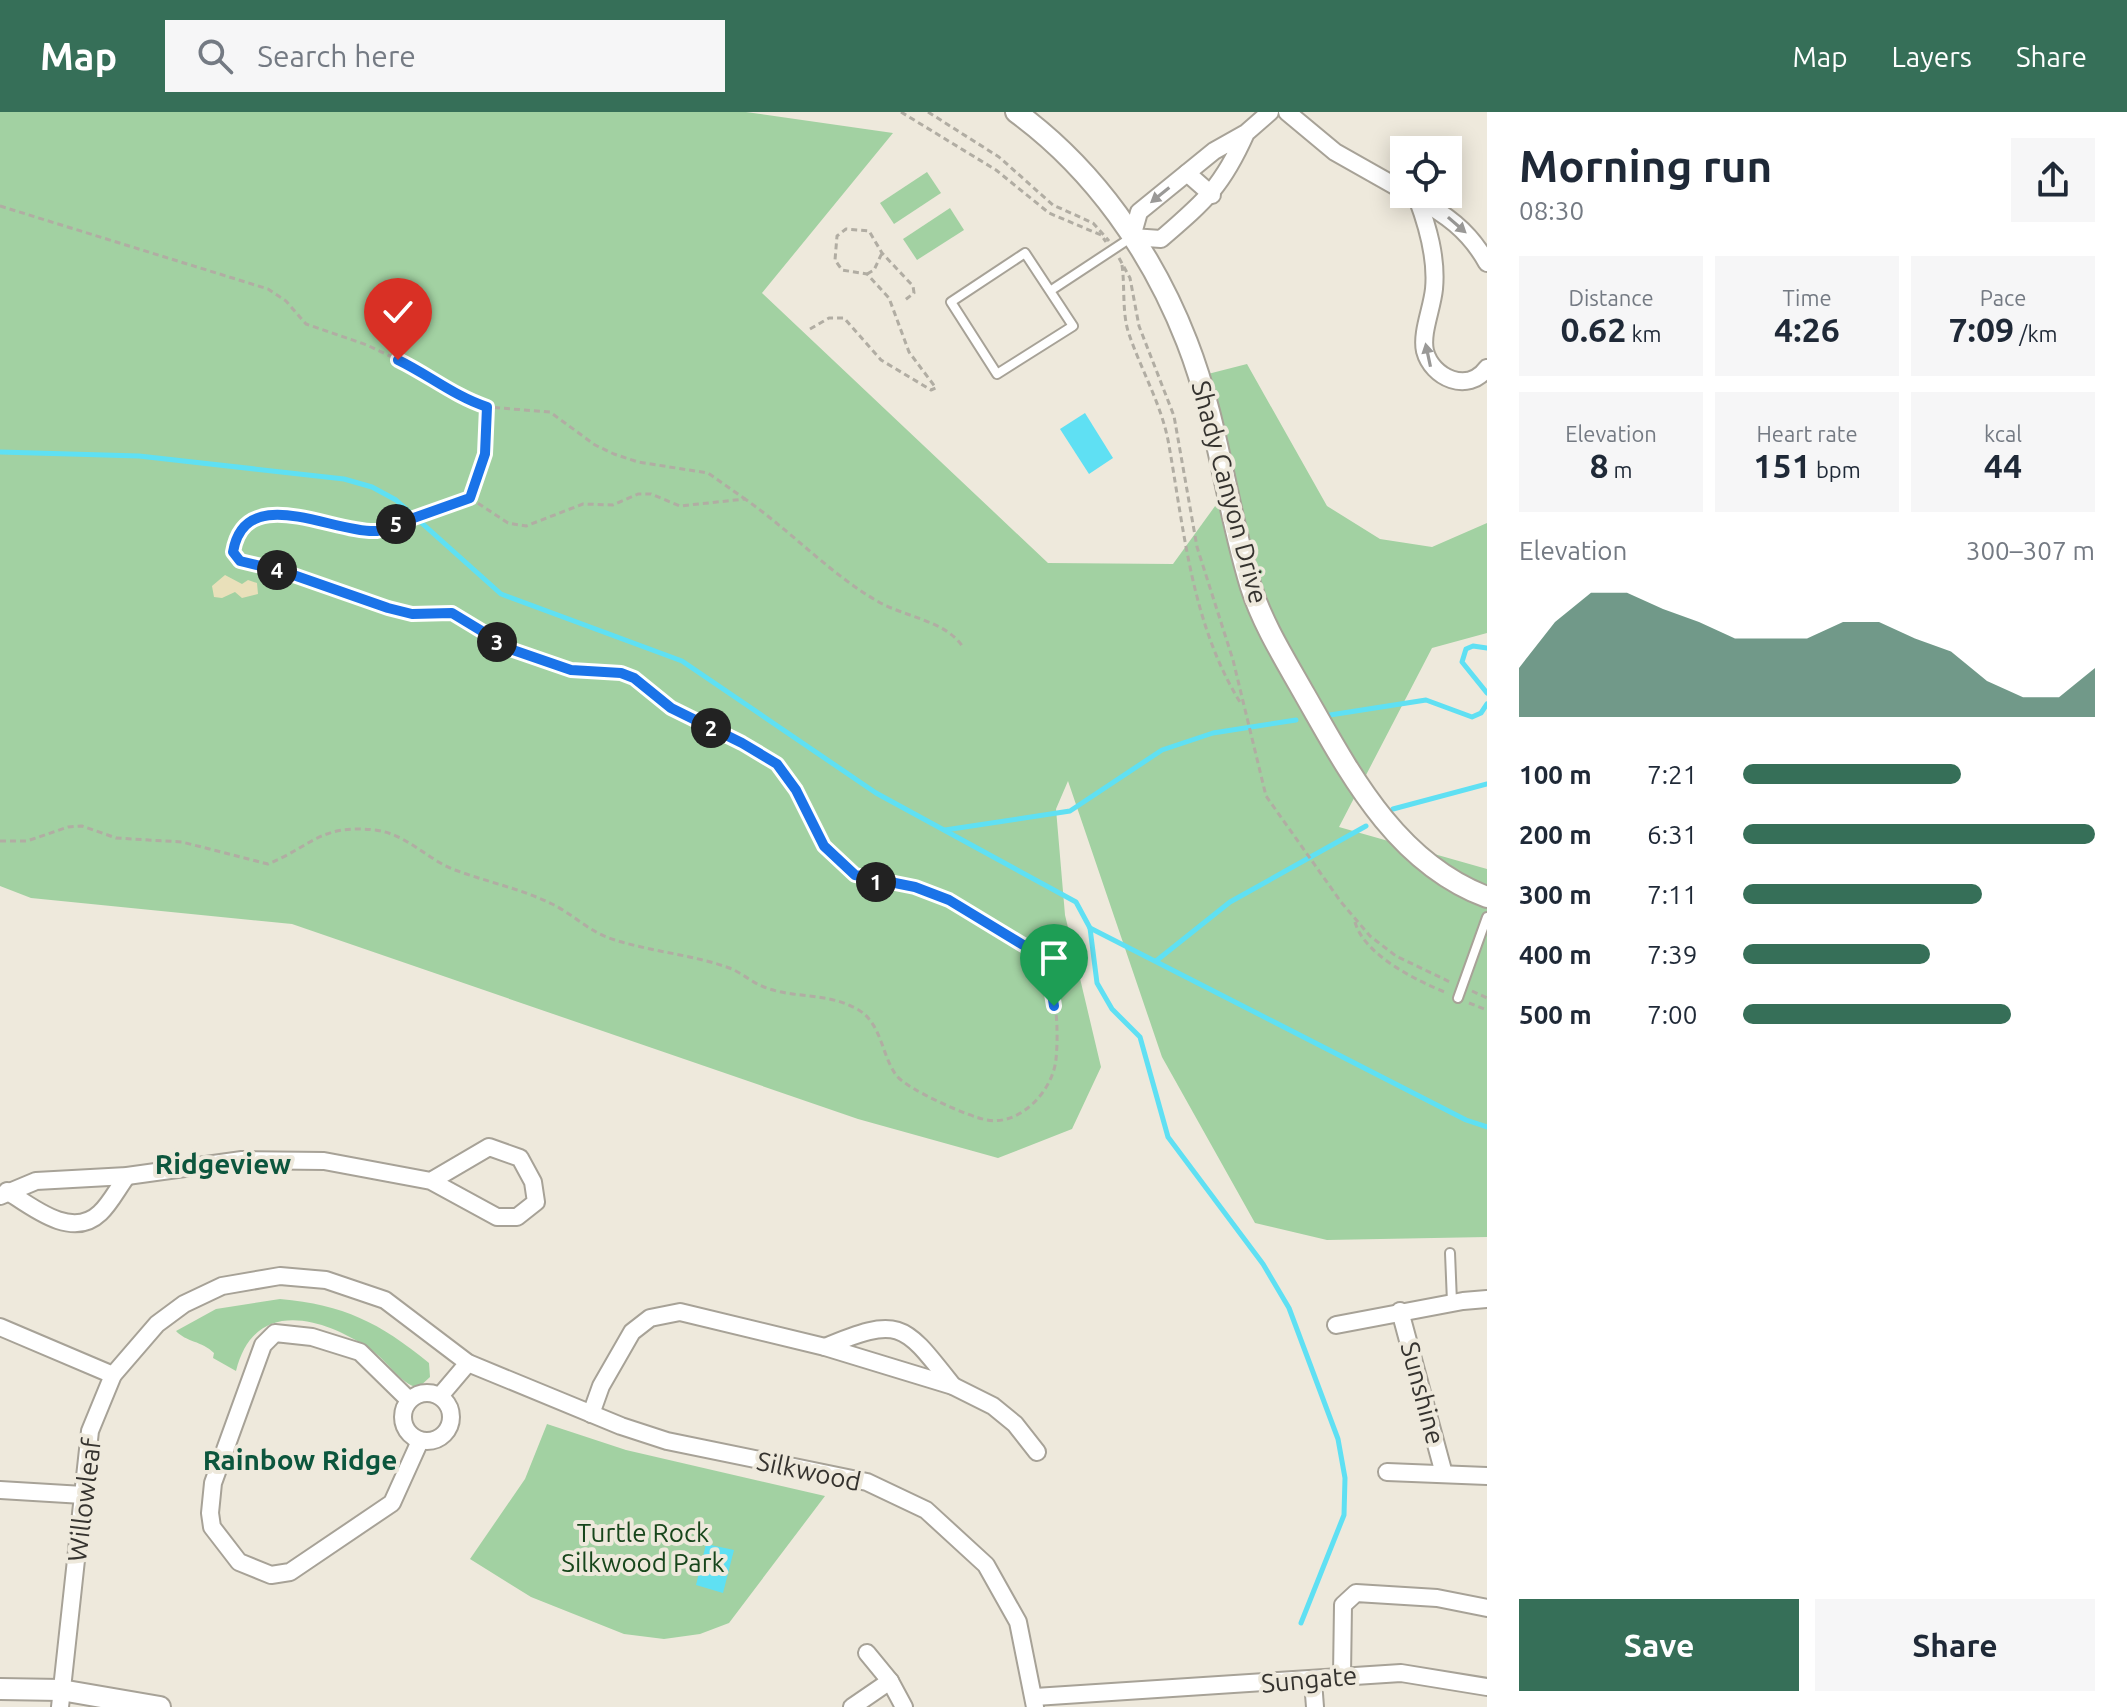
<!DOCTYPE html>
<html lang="en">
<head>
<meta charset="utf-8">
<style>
  :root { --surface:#fff; --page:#f6f6f7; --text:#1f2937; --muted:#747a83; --accent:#366f58 }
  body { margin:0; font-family:Ubuntu,sans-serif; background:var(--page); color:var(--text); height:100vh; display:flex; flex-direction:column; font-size:30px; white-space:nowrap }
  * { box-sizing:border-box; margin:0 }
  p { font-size:26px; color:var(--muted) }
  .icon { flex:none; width:44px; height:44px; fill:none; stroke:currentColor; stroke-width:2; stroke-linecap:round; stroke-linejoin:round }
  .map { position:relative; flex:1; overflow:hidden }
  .side { display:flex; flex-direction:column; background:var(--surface); width:640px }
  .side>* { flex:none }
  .buttons { position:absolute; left:1390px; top:24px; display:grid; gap:16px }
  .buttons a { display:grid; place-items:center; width:72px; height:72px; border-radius:0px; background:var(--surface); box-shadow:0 4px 20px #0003; font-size:40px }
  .pin { position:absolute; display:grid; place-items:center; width:68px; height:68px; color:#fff; margin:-82px -34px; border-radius:50% 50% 50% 0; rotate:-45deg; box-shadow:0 0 8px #0007 }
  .pin .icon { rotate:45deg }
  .km { position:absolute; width:40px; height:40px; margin:-20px; border-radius:50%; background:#222; color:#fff; font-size:22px; line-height:40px; text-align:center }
  .round { display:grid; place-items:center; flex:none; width:84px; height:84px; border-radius:0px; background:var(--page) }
  .summary { display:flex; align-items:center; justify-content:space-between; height:136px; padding:0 32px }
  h1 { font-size:44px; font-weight:700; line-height:60px }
  .stats { display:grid; grid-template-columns:repeat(3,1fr); gap:12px; height:136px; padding:8px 32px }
  .stats div { display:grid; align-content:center; border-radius:0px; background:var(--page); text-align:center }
  .stats b { font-size:34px; font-weight:700 }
  .stats small { font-size:22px; font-weight:400 }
  .stats p { font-size:22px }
  .chart { height:224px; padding:16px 32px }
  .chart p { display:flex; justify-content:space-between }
  .chart svg { width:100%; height:144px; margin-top:8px; fill:var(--accent); opacity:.7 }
  .button { display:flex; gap:16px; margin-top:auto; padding:16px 32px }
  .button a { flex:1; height:92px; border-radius:0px; background:var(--accent); color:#fff; font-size:32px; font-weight:700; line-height:92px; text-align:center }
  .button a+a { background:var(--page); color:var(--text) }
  ul { padding:0 32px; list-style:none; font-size:26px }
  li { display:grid; grid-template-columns:128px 96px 1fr; align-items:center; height:60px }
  li i { height:20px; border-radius:10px; background:var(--accent) }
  header { display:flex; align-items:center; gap:48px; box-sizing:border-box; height:112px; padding:0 40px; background:var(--accent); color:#fff }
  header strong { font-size:38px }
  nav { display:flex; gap:44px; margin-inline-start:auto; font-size:28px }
  .search { width:560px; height:72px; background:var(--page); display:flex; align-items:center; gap:20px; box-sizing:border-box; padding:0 28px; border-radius:0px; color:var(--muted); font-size:30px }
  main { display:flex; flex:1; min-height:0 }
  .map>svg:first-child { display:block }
</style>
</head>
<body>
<header>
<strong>Map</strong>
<div class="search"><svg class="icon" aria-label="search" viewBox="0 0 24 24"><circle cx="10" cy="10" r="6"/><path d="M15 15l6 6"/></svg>Search here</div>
<nav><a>Map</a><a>Layers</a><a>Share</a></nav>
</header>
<main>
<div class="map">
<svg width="1487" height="1595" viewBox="0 0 1487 1595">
  <rect width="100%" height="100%" fill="#eee9dc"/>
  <g fill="#a2d1a2">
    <polygon points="0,0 746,0 893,21 762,181 1048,451 1173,452 1226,379 1200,264 1247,252 1327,394 1380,427 1432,435 1487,411 1487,521 1432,536 1339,715 1487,757 1487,1125 1327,1128 1255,1111 1162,945 1068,669 1056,697 1065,803 1101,955 1072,1017 998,1046 858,1007 292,812 31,786 0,774"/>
    <polygon points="927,60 941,81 894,112 880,91"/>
    <polygon points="950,96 964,118 917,148 903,127"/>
    <path d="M 280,1187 C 344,1193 379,1210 429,1251 L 430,1265 L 418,1276 C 399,1271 387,1248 370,1237 C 321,1204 254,1186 236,1259 L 213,1246 L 214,1241 C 202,1229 186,1230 176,1219 L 216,1197 Z"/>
    <polygon points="547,1312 626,1338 825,1384 729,1511 700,1522 664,1527 624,1522 531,1485 470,1447 525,1367"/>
  </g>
  <polygon fill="#e9e0ba" points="225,463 242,472 248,468 257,471 258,482 242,486 235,480 222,486 214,485 212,474"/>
  <g fill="#5fe0f3">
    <polygon points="1085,301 1113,346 1089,362 1060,317"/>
    <polygon points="706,1432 734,1438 723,1481 696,1473"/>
  </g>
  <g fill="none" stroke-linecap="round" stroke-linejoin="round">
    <g stroke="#5fe0f3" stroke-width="5">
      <polyline points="0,340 139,344 344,367 372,375 396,388 501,482 682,549 876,681 1076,790 1090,816 1097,871 1112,897 1140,925 1168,1025 1263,1152 1289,1196 1338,1327 1345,1366 1344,1403 1301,1511"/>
      <polyline points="1487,536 1473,534 1466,537 1462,550 1487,581"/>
      <polyline points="1330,603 1426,588 1472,605 1481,601 1487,592"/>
      <polyline points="1393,697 1487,672"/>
      <polyline points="945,718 1070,699 1162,638 1213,621 1296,608"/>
      <polyline points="1090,816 1466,1008 1487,1015"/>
      <polyline points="1156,849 1230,790 1366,714"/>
    </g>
    <defs>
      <g id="service">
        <polyline points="1050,179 1073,214 997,262 951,190 1025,141 1050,179 1132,125"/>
        <polyline points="1458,886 1487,805"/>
        <polyline points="1450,1141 1452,1190"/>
      </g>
      <g id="minor">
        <polyline points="1287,0 1335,40 1404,79"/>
        <path d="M 1246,21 C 1222,75 1205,89 1161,127 L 1132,125 L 1139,100 L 1214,39 L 1246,21 L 1270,0"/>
        <polyline points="1187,61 1212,83"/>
        <path d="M 1413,84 C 1445,102 1469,118 1487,151"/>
        <path d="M 1417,86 C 1428,115 1437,146 1434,177 C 1432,197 1421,221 1425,239 C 1432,266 1468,282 1487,256"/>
        <path d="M 7,1079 C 32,1095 72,1128 100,1101 C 110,1092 118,1076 127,1064"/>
        <polyline points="0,1084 36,1069 127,1064 242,1048 324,1049 431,1069 497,1105 517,1105 536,1090 533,1070 520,1046 489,1035 431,1069"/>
        <polyline points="1400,1199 1444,1362"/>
        <polyline points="1336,1213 1463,1189 1487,1187"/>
        <polyline points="0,1215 113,1263"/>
        <path d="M 825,1235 C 901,1203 904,1212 953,1274"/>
        <circle cx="427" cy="1305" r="24"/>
        <polyline points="440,1284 468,1251"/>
        <polyline points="409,1288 360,1240 312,1225 275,1221 263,1233 213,1371 210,1401 212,1415 239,1450 271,1463 290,1460 392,1391 420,1329"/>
        <polyline points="591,1302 601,1274 632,1220 650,1206 680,1200 825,1235 953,1274 993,1294 1015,1312 1037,1340"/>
        <polyline points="1387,1360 1487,1364"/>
        <polyline points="0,1378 83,1383"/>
        <polyline points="867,1541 890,1569 904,1595"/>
        <polyline points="1342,1563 1343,1493 1356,1481 1437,1486 1487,1496"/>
        <polyline points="1313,1569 1315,1595"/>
        <polyline points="1035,1585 1401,1561 1487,1575"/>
        <polyline points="60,1595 90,1319 113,1263 157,1212 184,1192 222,1174 280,1164 326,1168 385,1188 468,1251 621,1314 667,1329 867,1370 926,1398 986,1453 1018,1510 1035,1595"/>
        <polyline points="852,1595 890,1569"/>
      </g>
      <g id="tertiary">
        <path d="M 1016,0 C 1094,57 1152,140 1187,230 C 1218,309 1226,394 1251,475 C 1263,513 1286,549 1305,583 C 1350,662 1396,751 1487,785"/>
        <polyline points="0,1577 61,1578 160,1595"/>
      </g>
    </defs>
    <use href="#service" stroke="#a7a297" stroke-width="12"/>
    <use href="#minor" stroke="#a7a297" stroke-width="20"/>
    <use href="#tertiary" stroke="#a7a297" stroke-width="24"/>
    <g stroke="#b1ada3" stroke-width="3" stroke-dasharray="6 4" stroke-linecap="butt">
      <polyline points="901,0 996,58 1049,101 1101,123 1106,130"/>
      <polyline points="928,0 999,45 1053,93 1093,111 1109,129"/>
      <polyline points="0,94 268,177 286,189 306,212 367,233 429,263 454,282 487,295 550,300 595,333 614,342 638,350 708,361 745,387"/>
      <polyline points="1119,146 1130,166 1139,214 1174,304 1197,435 1233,548 1266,684 1341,790 1370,824 1396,844 1450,870"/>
      <path d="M 1122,153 C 1125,174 1122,198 1128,219 C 1140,256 1160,289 1168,328 C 1184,416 1191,511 1240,590"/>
      <polyline points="867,162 874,158 882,141"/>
      <polyline points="810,217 829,206 844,206 881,248 931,278 936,276 909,240 889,186 867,162 842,158 835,148 837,124 846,117 869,119 882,141 913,174 914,181 905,188"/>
      <polyline points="470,386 485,342 487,296"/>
      <path d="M 0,729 L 27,729 L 68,715 L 82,714 L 116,726 L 182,730 L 268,752 C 312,734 320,712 375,718 C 407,722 426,747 455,758 C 487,770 522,777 552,792 C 571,801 589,819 609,826 C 649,840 693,842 732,857 C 743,862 753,871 764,875 C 794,887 827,880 857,897 C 882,911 881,942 896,963 C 906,977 969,1005 987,1008 C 1020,1014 1053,979 1056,947 C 1059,917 1056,872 1043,845 L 949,788 L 915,775 L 855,763 L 824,734 L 796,678 L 777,652 L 671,596 L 634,566 L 621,561 L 571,558 L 499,531 L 452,501 L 412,502 L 388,496 L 282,459 L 240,449 L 233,440 C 244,369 334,422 377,419 L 470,386 L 508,411 L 526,414 L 583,392 L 613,393 L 638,382 L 651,382 L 680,394 L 745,387 C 791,419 829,461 877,489 C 904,505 945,508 963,535"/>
      <path d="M 1355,810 C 1364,843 1417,869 1447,881"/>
      <polyline points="1472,879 1487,886"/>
      <polyline points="1469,891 1487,898"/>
    </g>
    <use href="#service" stroke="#fff" stroke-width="8"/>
    <use href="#minor" stroke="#fff" stroke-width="16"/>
    <use href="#tertiary" stroke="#fff" stroke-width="20"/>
  </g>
  <defs><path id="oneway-solid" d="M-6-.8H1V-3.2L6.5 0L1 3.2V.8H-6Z" transform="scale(2)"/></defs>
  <g fill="#9a9997">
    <use href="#oneway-solid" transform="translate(1160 83) rotate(141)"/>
    <use href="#oneway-solid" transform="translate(1457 113) rotate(41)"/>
    <use href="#oneway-solid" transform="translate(1428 243) rotate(-102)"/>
  </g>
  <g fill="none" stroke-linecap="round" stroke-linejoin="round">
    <defs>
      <path id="route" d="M 398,248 C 429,263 454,284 487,295 L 485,342 L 470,386 L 377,419 C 334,422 245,369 233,440 L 240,449 L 282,459 L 388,496 L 412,502 L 452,501 L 513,538 L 571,558 L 621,561 L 634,566 L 671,596 L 742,631 L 777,652 L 796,678 L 824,734 L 855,763 L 915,775 L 949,788 L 1043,845 L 1048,856 L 1054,894"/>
    </defs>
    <use href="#route" stroke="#fff" stroke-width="16"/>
    <use href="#route" stroke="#1a73e8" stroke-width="10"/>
  </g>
  <g text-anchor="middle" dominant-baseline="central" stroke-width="8" stroke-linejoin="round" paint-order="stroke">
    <g font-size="26" fill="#35332f" stroke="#eee9dc">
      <text transform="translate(1230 380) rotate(75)">Shady Canyon Drive</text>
      <text transform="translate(1423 1281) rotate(75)">Sunshine</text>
      <text transform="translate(809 1359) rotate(12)">Silkwood</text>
      <text transform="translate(84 1388) rotate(-83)">Willowleaf</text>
      <text transform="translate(1309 1567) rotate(-5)">Sungate</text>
    </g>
    <g font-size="26" fill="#17461b" stroke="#eee9dc">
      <text x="643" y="1420">Turtle Rock<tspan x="643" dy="30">Silkwood Park</tspan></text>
    </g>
    <g font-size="28" font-weight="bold" fill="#0c563d" stroke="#eee9dc">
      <text x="223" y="1051">Ridgeview</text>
      <text x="300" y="1347">Rainbow Ridge</text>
    </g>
  </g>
</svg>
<div class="buttons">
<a><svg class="icon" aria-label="locate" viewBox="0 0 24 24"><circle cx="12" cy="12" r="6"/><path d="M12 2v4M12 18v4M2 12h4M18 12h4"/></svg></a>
</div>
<div class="pin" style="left:1054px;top:894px;background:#1e9e55"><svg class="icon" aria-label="arrive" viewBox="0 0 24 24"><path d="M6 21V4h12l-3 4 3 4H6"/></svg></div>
<div class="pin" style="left:398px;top:248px;background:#d93025"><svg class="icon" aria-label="check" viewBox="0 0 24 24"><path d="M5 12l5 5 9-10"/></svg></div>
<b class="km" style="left:876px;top:770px">1</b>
<b class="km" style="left:711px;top:616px">2</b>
<b class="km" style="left:497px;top:530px">3</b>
<b class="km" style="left:277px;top:458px">4</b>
<b class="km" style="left:396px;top:412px">5</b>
</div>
<section class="side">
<div class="summary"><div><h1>Morning run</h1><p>08:30</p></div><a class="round"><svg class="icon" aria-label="share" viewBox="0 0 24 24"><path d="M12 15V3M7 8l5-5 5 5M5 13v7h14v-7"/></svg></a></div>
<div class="stats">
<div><p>Distance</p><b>0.62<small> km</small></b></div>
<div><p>Time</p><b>4:26</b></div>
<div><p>Pace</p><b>7:09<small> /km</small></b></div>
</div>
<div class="stats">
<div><p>Elevation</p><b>8<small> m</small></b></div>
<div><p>Heart rate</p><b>151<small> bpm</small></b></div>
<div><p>kcal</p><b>44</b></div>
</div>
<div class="chart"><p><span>Elevation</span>300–307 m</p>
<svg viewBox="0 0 160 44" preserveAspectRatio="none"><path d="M0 44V29L10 15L20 6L30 6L40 11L50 15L60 20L70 20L80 20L90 15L100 15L110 20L120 24L130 33L140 38L150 38L160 29V44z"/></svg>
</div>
<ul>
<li><b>100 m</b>7:21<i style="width:62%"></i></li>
<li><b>200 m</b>6:31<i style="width:100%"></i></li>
<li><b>300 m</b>7:11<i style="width:68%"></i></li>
<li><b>400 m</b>7:39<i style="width:53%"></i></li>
<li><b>500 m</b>7:00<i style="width:76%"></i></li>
</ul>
<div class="button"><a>Save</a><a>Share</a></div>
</section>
</main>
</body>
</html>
